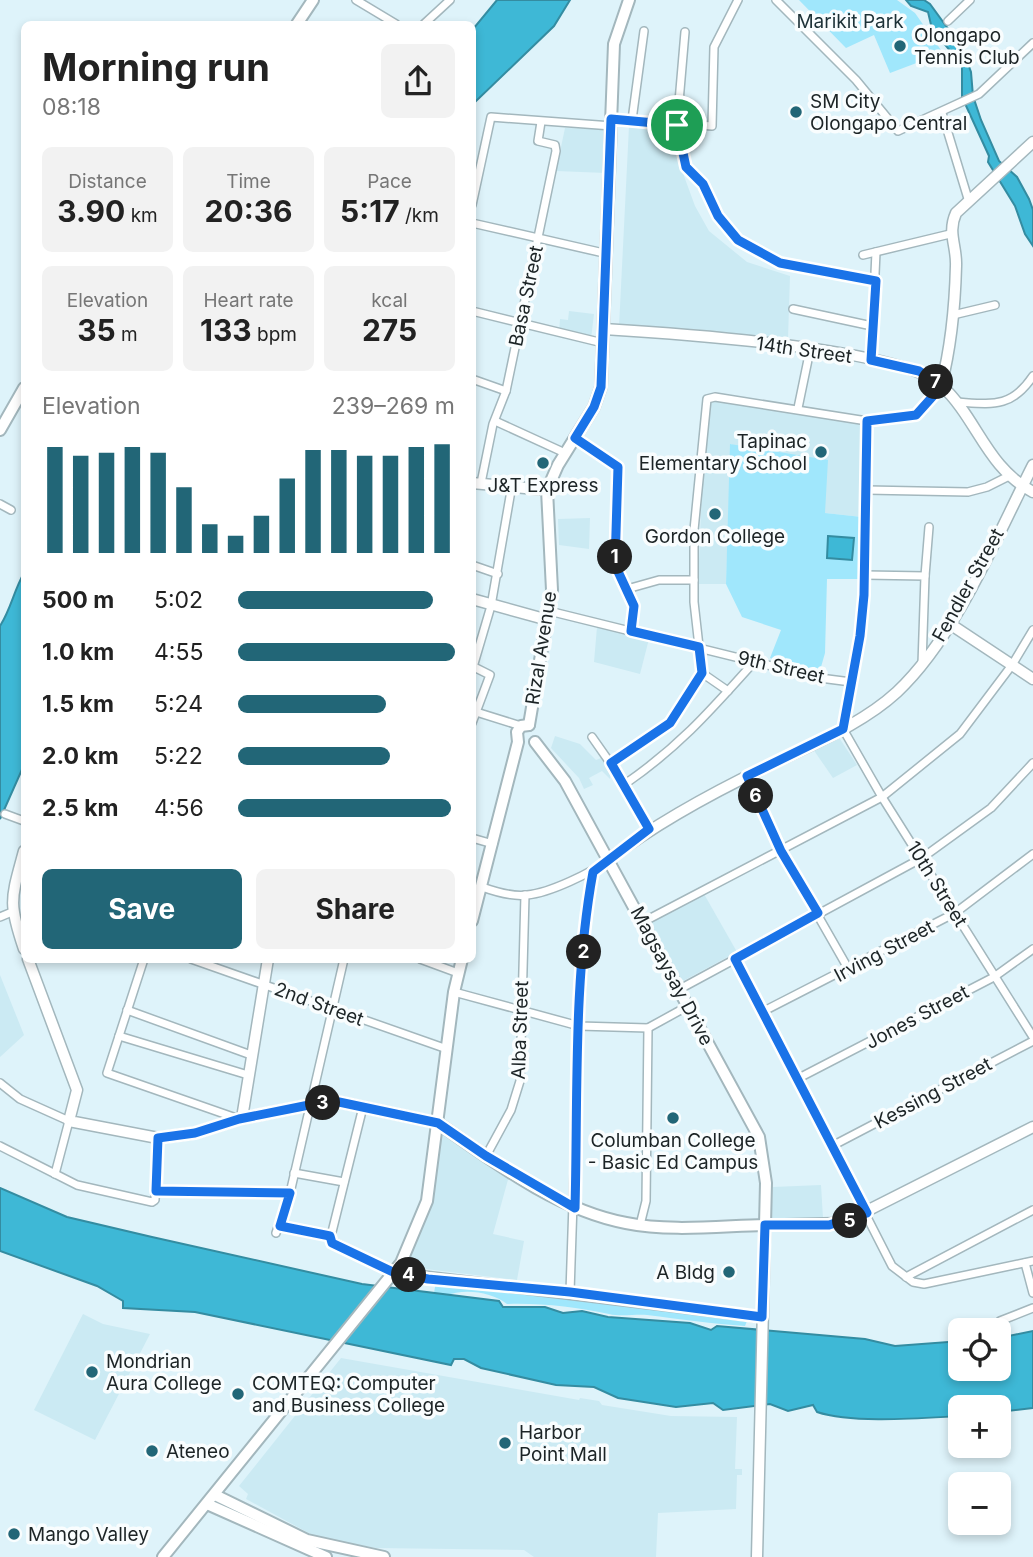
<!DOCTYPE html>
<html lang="en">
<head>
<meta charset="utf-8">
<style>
  :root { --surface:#fff; --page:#f2f2f2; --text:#222; --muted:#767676; --accent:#267 }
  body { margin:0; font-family:Inter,sans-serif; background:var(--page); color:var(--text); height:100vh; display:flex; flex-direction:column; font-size:26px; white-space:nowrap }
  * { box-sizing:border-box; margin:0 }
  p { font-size:23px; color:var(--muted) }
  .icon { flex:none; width:38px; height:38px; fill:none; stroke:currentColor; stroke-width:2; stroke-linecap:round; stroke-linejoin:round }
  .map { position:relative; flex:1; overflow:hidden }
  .sheet { position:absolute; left:21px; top:21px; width:455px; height:942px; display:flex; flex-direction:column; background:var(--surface); border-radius:10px; box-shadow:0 4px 10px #0003 }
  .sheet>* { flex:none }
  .controls { position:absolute; left:948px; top:1318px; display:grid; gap:14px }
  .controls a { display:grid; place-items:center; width:63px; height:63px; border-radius:10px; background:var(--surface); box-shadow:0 4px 10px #0003; font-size:35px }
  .pin { position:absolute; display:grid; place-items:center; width:60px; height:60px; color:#fff; margin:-30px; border:4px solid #fff; border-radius:50%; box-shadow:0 2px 7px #0007 }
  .km { position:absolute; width:35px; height:35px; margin:-18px; border-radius:50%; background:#222; color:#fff; font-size:19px; line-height:35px; text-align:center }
  .round { display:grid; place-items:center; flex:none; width:74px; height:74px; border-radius:10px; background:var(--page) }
  .headline { display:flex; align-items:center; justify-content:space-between; height:119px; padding:0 21px }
  h1 { font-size:38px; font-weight:700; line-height:52px }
  .metrics { display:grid; grid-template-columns:repeat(3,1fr); gap:10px; height:119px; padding:7px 21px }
  .metrics div { display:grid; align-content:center; border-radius:10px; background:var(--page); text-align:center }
  .metrics b { font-size:30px; font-weight:700 }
  .metrics small { font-size:19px; font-weight:400 }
  .metrics p { font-size:19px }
  .chart { height:196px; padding:14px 21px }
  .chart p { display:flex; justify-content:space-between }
  .chart svg { width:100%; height:126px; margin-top:7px; stroke:var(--accent); stroke-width:6 }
  .action { display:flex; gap:14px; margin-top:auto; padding:14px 21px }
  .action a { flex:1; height:80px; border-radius:10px; background:var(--accent); color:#fff; font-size:28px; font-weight:700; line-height:80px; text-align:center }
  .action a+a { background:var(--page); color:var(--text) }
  ul { padding:0 21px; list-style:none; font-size:23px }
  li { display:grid; grid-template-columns:112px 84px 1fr; align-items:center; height:52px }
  li i { height:18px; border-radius:9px; background:var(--accent) }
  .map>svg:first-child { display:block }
</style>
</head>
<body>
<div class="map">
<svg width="1033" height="1557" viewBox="0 0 1033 1557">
  <rect width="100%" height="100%" fill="#def3fa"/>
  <g fill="#cbeaf3">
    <polygon points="629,126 677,128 684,176 695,206 709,231 747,262 790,276 788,339 619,327"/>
    <polygon points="565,128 607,129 606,173 556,171"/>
    <polygon points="569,311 594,314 591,339 559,333 560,319 568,320"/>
    <polygon points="710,400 863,421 862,517 825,513 731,444 726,584 698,584 704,440"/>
    <polygon points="590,518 589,549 559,545 558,519"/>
    <polygon points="597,627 649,639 640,674 594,662"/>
    <polygon points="555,736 580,744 596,760 601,758 611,763 610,779 602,771 589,778 593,785 584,789 579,778 551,748"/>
    <polygon points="838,736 857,765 833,778 813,749"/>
    <polygon points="704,894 737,952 681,982 650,923"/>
    <polygon points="0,975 24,1035 0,1057"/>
    <polygon points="441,1132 509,1176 493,1234 524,1241 517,1280 401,1266 413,1248 427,1216"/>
    <polygon points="821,1185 823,1218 771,1218 773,1187"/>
    <polygon points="83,1314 103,1324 150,1334 95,1440 34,1410"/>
    <polygon points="341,1358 579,1400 580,1398 599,1401 602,1405 671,1416 737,1417 735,1469 742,1469 742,1475 737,1475 736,1509 658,1513 656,1557 534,1557 524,1550 376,1548 316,1537 246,1499 248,1494 239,1486"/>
  </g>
  <g fill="#a0e7fc">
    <polygon points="799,0 897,0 915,13 943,53 890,73 874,35 846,48"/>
    <polygon points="730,444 828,460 825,513 862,517 858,579 827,579 825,653 819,674 770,658 781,630 742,617 726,584"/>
    <path d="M 436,1281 L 747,1321 L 745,1326 C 713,1324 680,1319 647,1315 C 635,1314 621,1317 609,1314 C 576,1307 542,1303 507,1304 C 492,1292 463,1288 446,1296 L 434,1293 Z"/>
  </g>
  <g fill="#3eb8d6" stroke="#348ca1" stroke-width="2">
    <polygon points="497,0 570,0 554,26 473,104 473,29"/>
    <polygon points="906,0 924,0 930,4 962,48 971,72 973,96 981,120 999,161 1017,177 1029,199 1033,210 1033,246 1025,234 1015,206 988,162 989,156 962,97 962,65 932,29 928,12 911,6"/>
    <polygon points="828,536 854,538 852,560 827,558"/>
    <path d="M 24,573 L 24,765 L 0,819 L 0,626 C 11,609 14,590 24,573 Z"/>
    <path d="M 0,1188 L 67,1217 L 152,1237 L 362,1284 L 499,1301 L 503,1307 L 545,1307 L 563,1313 L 582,1311 L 608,1317 L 690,1323 L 711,1330 L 717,1326 L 865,1339 L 895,1346 L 961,1341 L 961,1368 L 999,1368 L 999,1338 L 1033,1331 L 1033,1408 L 999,1412 L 999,1407 L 961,1407 L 961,1416 C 922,1418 853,1424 817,1412 L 813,1405 L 788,1411 L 770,1404 L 723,1410 L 713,1403 L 676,1407 L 618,1398 L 594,1387 L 556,1385 L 481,1368 L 464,1359 L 454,1359 L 451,1365 L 195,1312 L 123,1308 L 123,1301 L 97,1286 L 0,1251 Z"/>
  </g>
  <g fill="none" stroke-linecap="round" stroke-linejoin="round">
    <defs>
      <g id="street">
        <polyline points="356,0 396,24"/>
        <polyline points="776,0 856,80 898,131 979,94 1033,43"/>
        <polyline points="948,21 970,0"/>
        <polyline points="424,24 450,0"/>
        <polyline points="685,32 677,125 684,162 687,170 703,184 726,228 746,246 780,263 876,281"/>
        <polyline points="942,113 969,202"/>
        <polyline points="611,119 712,126 714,47 738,0"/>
        <polyline points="632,120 644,31"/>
        <polyline points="472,205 491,117 612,126"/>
        <polyline points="472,223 608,254"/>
        <polyline points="863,255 950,234"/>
        <polyline points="793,309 872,326"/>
        <polyline points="472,311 603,343"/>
        <polyline points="953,315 995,305"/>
        <polyline points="871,360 876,252"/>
        <polyline points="472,379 506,391"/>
        <path d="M 956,402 C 991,404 1011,409 1033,376"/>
        <polyline points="798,408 810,350"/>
        <polyline points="495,421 565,453"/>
        <polyline points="867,421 864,595 860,636 843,729 882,797 1033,1037"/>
        <polyline points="575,438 618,467 615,565 634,606 631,631"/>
        <polyline points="481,483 493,424 506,391 556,151 555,145 538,141 541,122"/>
        <polyline points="867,490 968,492 987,487 1007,477"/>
        <polyline points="0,504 11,510"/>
        <polyline points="472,565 498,574"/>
        <polyline points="865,575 925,576 922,664"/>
        <polyline points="925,576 929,527"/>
        <polyline points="627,589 659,580 694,580"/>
        <polyline points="549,611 820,678 851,682"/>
        <polyline points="472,666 490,675 472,723"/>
        <polyline points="473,667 491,606 512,485"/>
        <polyline points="728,691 702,673 694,602 694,530 707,399 715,397 867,421 916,415 941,386"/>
        <polyline points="473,711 521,726"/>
        <polyline points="592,737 625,784 649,829"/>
        <polyline points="611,763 670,723 702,673"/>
        <polyline points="747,776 781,851 849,970"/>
        <path d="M 625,784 C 680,746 711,710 755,661"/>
        <polyline points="5,814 24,821"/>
        <polyline points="472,838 493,844"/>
        <path d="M 482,887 C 496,892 512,897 527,895 C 549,893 592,873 609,859"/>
        <polyline points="0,917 12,912"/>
        <polyline points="643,922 882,797 960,734 1012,665 1033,630"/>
        <polyline points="144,959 107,1073 239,1119"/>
        <polyline points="191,959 447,1049"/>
        <polyline points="420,959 458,973"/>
        <polyline points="735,959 892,1266 913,1282 924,1284 1033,1261"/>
        <polyline points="678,990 922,858 991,808 1033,763"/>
        <polyline points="454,992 579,1026 648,1028 688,1006"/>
        <polyline points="127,1010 251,1055"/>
        <polyline points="762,1012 955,913 1033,854"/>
        <polyline points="119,1036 248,1075"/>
        <polyline points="797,1079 994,977 1033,949"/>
        <polyline points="0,1083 20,1099 69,1121 55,1174"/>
        <polyline points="363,1107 330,1240 395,1273"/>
        <polyline points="0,1146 77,1185 152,1202 155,1200 158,1138"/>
        <polyline points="832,1146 1033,1041"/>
        <polyline points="486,1156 511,1110 520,1081 525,895"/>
        <polyline points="294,1173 344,1182"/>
        <polyline points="156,1190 290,1193"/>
        <polyline points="640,1225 646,1201 648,1028"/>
        <polyline points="280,1226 330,1236"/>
        <polyline points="276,1233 290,1193 344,959"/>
        <polyline points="1025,1263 1033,1293"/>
        <polyline points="906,1277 1033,1210"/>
        <polyline points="570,1292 579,1026 585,931 593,872"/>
        <polyline points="1000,1321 1033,1308"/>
      </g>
      <g id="secondary">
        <path d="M 603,329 C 668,333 898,347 941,385 C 978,419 985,466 1033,492"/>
        <path d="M 941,386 C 951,347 955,306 956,266 C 957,246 947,233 956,213 L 1033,142"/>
        <polyline points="472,483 547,490"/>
        <polyline points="472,599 548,620"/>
        <polyline points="950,624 1033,679"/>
        <path d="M 24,851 C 11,899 8,902 24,949"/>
        <path d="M 609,859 C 657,823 710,794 764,768 C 809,745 860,726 897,692 C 955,638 997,536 1033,465"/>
        <polyline points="28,959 77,1090 69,1121 158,1138 195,1133 239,1119 309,1105 339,1102 438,1123"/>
        <polyline points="242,1118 268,959"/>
        <polyline points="395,1273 762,1317"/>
        <polyline points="757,1557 765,1225 843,1223 1033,1127"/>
      </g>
      <g id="primary">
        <polyline points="297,24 313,0"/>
        <polyline points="0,430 24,388"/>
        <polyline points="529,725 552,590 547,490 558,465 594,407 601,387 614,44 629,0"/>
        <polyline points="472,921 518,742 517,732 521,726 529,725"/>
        <path d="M 438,1123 C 494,1162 557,1210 626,1223 C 670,1232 720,1226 765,1225 L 766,1183 L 759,1137 L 565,781 L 535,742"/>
        <polyline points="215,1495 307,1540 384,1557"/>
        <polyline points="207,1504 326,1557"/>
        <polyline points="163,1557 401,1263 427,1201 454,992 462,959"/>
      </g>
    </defs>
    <use href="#street" stroke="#a3b7bd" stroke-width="10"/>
    <use href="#secondary" stroke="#a3b7bd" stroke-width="13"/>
    <use href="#primary" stroke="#a3b7bd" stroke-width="14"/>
    <use href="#street" stroke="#fff" stroke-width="7"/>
    <use href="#secondary" stroke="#fff" stroke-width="10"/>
    <use href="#primary" stroke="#fff" stroke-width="10"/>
  </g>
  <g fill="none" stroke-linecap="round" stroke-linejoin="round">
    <defs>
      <path id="route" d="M 611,119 L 677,125 L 686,167 L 703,184 L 718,216 L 738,240 L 780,263 L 876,281 L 871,360 L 919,371 L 942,386 L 916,415 L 867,421 L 864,595 L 860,636 L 843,729 L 747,776 L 781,851 L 818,913 L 735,959 L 867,1213 L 829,1225 L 765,1225 L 762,1317 L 570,1292 L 428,1279 L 395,1273 L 332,1243 L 330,1236 L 280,1226 L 290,1193 L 156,1191 L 158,1138 L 195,1133 L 239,1119 L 309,1105 L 339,1102 L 438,1123 L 486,1156 L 575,1208 C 578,1097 573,981 593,872 L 649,829 L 611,763 L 670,723 L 702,673 L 699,647 L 631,631 L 634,606 L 615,565 L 618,467 L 575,438 L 594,407 L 601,387 Z"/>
    </defs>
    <use href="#route" stroke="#fff" stroke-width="14"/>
    <use href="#route" stroke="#1a73e8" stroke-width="9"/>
  </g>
  <g fill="#267" stroke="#f9fdfe" stroke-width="2.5">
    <circle cx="900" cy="46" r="7"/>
    <circle cx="796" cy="112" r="7"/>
    <circle cx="821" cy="452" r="7"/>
    <circle cx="543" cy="463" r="7"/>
    <circle cx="715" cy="514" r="7"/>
    <circle cx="673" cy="1118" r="7"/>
    <circle cx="729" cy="1272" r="7"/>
    <circle cx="92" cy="1372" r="7"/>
    <circle cx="238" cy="1394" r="7"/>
    <circle cx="505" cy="1443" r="7"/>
    <circle cx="152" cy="1451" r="7"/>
    <circle cx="14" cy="1534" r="7"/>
  </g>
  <g text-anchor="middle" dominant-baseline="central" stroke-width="7" stroke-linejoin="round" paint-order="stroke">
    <g font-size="19" fill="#1c3137" stroke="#f9fdfe">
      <text x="850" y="21">Marikit Park</text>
    </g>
    <g font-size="19" fill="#1c2426" stroke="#f9fdfe" text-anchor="start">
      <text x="914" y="35">Olongapo<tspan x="914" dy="22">Tennis Club</tspan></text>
      <text x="810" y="101">SM City<tspan x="810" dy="22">Olongapo Central</tspan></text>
      <text x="807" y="441" text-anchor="end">Tapinac<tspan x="807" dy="22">Elementary School</tspan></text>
      <text x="543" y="485" text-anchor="middle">J&amp;T Express</text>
      <text x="715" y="536" text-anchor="middle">Gordon College</text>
      <text x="673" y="1140" text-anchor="middle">Columban College<tspan x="673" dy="22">- Basic Ed Campus</tspan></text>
      <text x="715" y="1272" text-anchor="end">A Bldg</text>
      <text x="106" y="1361">Mondrian<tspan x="106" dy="22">Aura College</tspan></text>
      <text x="252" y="1383">COMTEQ: Computer<tspan x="252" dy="22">and Business College</tspan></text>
      <text x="519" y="1432">Harbor<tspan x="519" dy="22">Point Mall</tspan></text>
      <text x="166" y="1451">Ateneo</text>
      <text x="28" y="1534">Mango Valley</text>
    </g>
    <g font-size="19" fill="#1c2426" stroke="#f9fdfe">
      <text transform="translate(526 296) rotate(-78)">Basa Street</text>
      <text transform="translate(804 350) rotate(8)">14th Street</text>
      <text transform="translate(968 585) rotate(-61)">Fendler Street</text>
      <text transform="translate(541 648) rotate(-81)">Rizal Avenue</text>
      <text transform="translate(781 667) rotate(13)">9th Street</text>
      <text transform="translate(937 884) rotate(58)">10th Street</text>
      <text transform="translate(884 951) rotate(-28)">Irving Street</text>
      <text transform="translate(672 976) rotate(62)">Magsaysay Drive</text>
      <text transform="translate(319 1004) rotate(20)">2nd Street</text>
      <text transform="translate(917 1017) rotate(-28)">Jones Street</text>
      <text transform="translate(520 1030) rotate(-88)">Alba Street</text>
      <text transform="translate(933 1093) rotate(-28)">Kessing Street</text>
    </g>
  </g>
</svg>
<div class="controls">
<a><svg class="icon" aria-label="locate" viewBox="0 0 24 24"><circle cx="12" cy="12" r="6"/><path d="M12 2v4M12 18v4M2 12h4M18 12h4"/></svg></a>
<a>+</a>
<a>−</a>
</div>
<div class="pin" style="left:677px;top:125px;background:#1e9e55"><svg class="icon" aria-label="arrive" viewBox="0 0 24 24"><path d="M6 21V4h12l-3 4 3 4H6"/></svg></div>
<b class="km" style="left:615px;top:557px">1</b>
<b class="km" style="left:584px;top:952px">2</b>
<b class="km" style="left:323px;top:1103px">3</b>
<b class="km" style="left:409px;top:1275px">4</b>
<b class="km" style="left:850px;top:1221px">5</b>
<b class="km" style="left:756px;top:796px">6</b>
<b class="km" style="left:936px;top:382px">7</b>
<section class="sheet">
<div class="headline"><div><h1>Morning run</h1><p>08:18</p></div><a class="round"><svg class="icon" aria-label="share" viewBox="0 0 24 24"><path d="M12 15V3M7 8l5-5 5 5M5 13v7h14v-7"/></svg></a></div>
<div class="metrics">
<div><p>Distance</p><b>3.90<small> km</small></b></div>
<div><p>Time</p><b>20:36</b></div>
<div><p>Pace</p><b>5:17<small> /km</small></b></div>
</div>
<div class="metrics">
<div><p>Elevation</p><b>35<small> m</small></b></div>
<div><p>Heart rate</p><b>133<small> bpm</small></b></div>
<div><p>kcal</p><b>275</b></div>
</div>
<div class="chart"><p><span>Elevation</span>239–269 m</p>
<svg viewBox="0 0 160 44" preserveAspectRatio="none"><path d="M5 44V7M15 44V10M25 44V9M35 44V7M45 44V9M55 44V21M65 44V34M75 44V38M85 44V31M95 44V18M105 44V8M115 44V8M125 44V10M135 44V10M145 44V7M155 44V6"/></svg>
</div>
<ul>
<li><b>500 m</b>5:02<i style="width:90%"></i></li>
<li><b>1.0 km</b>4:55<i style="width:100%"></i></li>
<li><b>1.5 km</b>5:24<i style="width:68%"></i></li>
<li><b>2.0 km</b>5:22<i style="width:70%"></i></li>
<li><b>2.5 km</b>4:56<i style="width:98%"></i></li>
</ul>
<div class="action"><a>Save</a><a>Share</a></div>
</section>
</div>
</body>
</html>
